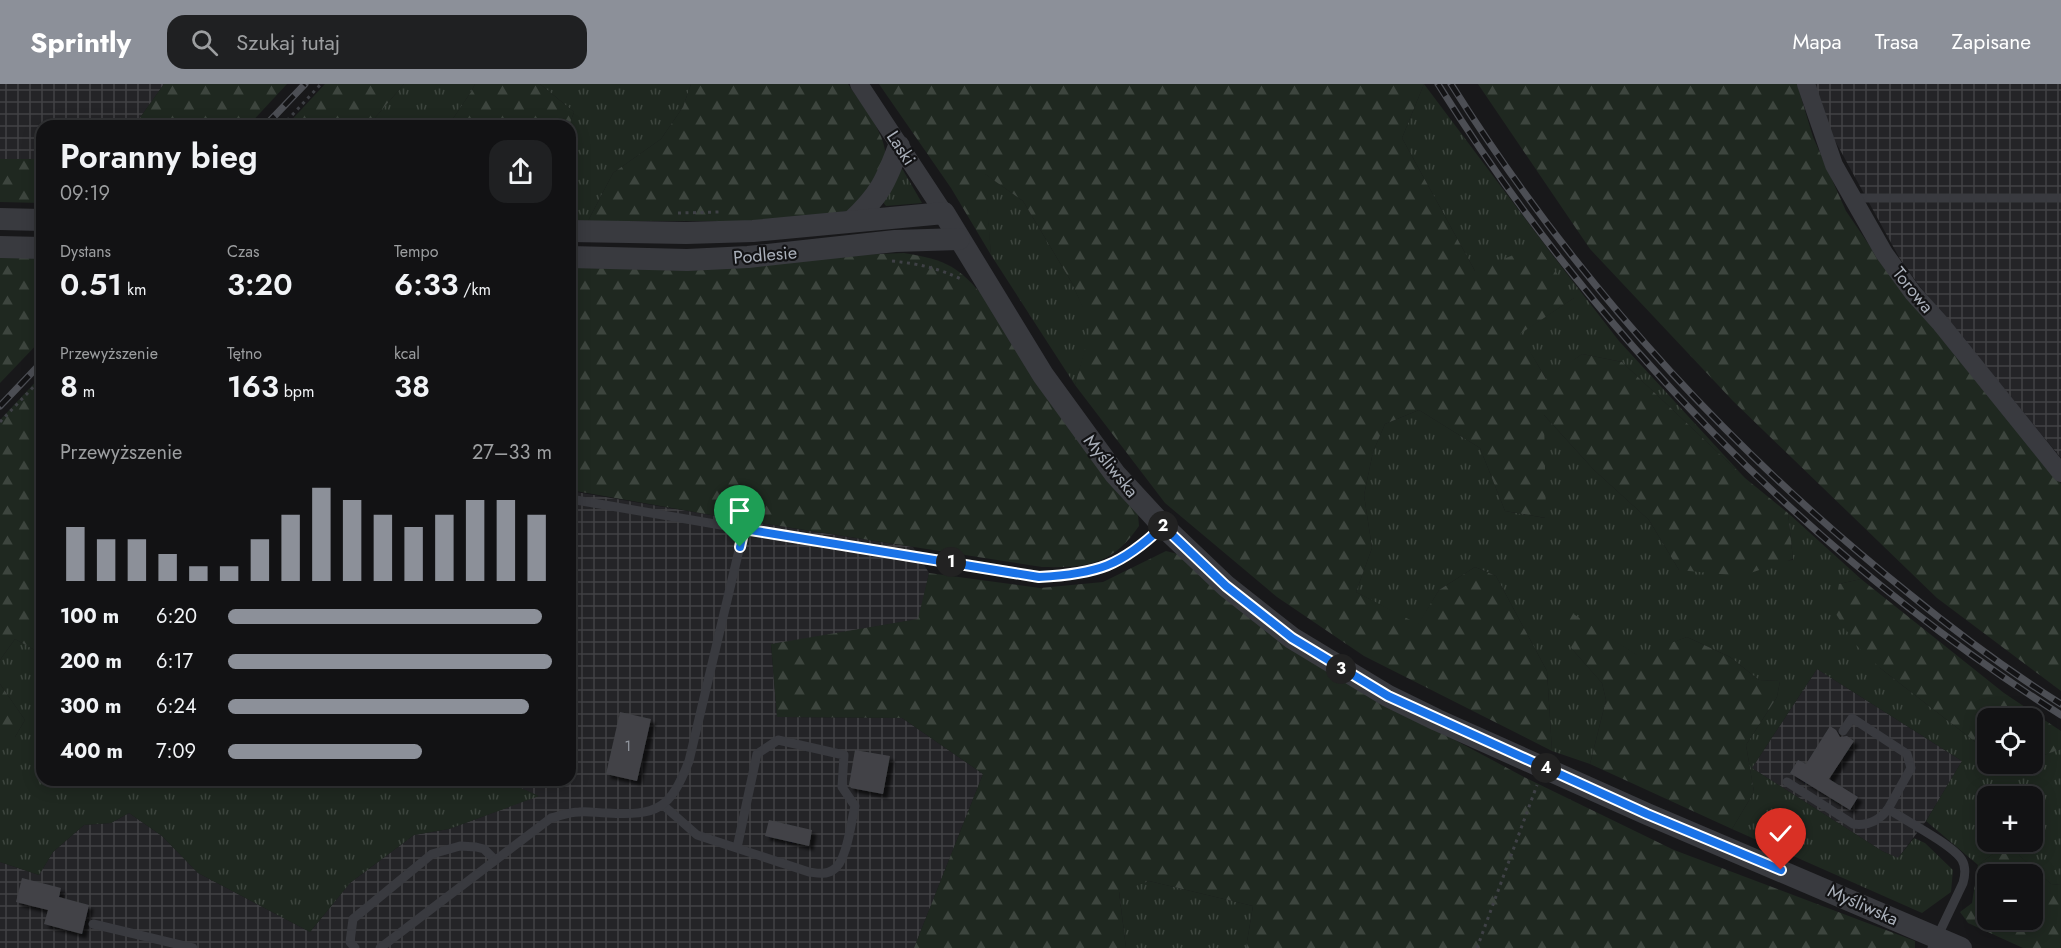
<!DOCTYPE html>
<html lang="pl">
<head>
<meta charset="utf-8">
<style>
  :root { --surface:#121214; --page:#1f2022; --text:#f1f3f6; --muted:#9c9ea0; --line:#313234; --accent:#8c9099 }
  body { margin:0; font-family:Jost,sans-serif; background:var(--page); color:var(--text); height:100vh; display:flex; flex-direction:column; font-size:22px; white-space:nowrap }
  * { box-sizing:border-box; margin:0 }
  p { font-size:20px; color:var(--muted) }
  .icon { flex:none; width:33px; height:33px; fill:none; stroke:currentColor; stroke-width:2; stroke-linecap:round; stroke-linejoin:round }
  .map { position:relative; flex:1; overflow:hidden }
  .drawer { position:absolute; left:36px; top:36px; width:540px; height:666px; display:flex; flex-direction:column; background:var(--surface); border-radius:18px; box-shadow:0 3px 15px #0003,0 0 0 2px var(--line) }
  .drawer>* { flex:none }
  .fabs { position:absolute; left:1977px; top:624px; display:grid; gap:12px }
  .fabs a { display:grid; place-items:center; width:66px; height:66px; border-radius:12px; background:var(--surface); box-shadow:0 3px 15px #0003,0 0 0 2px var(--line); font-size:30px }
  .pin { position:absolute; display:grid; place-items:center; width:51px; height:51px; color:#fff; margin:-62px -26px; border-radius:50% 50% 50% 0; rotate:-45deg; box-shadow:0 0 6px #0007 }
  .pin .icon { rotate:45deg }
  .km { position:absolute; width:30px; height:30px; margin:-15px; border-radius:50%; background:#222; color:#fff; font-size:16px; line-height:30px; text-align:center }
  .round { display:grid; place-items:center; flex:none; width:63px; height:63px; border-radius:18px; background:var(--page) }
  .overview { display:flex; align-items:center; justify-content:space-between; height:102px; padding:0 24px }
  h1 { font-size:33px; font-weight:600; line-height:45px }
  .metrics { display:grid; grid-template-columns:repeat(3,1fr); gap:9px; height:102px; padding:6px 24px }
  .metrics div { display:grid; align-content:center }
  .metrics b { font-size:30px; font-weight:600 }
  .metrics small { font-size:16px; font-weight:400 }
  .metrics p { font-size:16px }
  .chart { height:168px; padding:12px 24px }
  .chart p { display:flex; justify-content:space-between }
  .chart svg { width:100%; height:108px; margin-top:6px; stroke:var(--accent); stroke-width:6 }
  ul { padding:0 24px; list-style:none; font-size:20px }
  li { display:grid; grid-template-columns:96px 72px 1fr; align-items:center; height:45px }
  li i { height:15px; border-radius:8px; background:var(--accent) }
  header { display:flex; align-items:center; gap:36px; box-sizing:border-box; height:84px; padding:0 30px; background:var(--accent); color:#fff }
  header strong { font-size:28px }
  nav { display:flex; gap:33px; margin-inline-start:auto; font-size:21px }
  .search { width:420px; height:54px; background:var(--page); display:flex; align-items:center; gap:15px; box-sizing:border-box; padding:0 21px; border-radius:18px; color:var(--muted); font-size:22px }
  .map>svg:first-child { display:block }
</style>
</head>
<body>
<header>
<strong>Sprintly</strong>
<div class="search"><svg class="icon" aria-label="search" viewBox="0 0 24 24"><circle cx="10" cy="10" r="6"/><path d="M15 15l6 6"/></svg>Szukaj tutaj</div>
<nav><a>Mapa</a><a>Trasa</a><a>Zapisane</a></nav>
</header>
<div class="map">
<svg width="2061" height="864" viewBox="0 0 2061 864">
  <defs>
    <pattern id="industrial-grid" width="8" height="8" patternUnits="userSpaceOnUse" patternTransform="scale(1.5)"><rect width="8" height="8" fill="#242427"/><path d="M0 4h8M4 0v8" fill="none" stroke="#414144"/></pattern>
    <pattern id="grass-tufts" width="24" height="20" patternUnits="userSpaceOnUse" patternTransform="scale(1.5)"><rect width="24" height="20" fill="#1f2820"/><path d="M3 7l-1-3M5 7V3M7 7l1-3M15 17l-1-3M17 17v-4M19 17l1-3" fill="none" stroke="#3d453e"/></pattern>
    <pattern id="forest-firs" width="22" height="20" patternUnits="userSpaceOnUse" patternTransform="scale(1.5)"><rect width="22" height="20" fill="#1f2820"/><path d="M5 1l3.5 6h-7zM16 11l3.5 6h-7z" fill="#3d453e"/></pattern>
    <filter id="shadow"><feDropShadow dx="4.5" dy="4.5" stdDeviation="1.5" flood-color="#0009"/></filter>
  </defs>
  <rect width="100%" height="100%" fill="#18181a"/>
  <g fill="url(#industrial-grid)">
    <polygon points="0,0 164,0 134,42 42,42 42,75 0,75"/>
    <polygon points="1814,0 2061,0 2061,374 1921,204 1900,175 1828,44"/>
    <polygon points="570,407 734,435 913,463 929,489 919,535 771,561 777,633 902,634 983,690 914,864 0,864 0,778 39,791 53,768 84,741 111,739 129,729 162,752 198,789 310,848 350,799 414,751 449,745 538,712 503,696 570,696"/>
    <polygon points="1817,585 1962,677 1926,737 1898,774 1882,767 1752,684"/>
  </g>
  <g fill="url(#grass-tufts)" fill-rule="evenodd">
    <polygon points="404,0 475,0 471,8 448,42 368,42"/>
    <polygon points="540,0 691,0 683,23 661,55 613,89 588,137 570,136 569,42 574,28"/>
    <polygon points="1424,0 1554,173 1619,257 1745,394 1622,278 1582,270 1547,296 1519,250 1574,214 1475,187 1402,54"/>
    <polygon points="900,81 922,119 886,122 882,117"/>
    <polygon points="984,89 1023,117 1072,199 1092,243 1075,301 991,171"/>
    <path d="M 1419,326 L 1480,364 L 1505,427 L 1545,434 L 1543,330 L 1594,386 L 1649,436 L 1679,486 L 1793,476 L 1788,429 L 1861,495 L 1839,500 L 1880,584 L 1987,667 L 1988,680 L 2032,680 L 2033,675 L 2061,665 L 2061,801 L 2051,800 L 2021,773 L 2009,758 L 1978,781 L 1926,737 L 1962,677 L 1817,585 L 1752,684 L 1882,767 L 1898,774 L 1914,754 L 1925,759 L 1953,786 L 1951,808 L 1922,829 L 1732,745 L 1754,708 L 1746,661 L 1777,613 L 1780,597 L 1759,596 L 1730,573 L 1687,553 L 1638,572 L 1561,523 L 1572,565 L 1602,599 L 1606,616 L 1590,680 L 1552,667 L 1547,587 L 1496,492 L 1475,483 L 1439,506 L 1418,541 L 1356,508 L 1372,464 L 1364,411 L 1373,368 L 1385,340 ZM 1988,712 L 2032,712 L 2032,758 L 1988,758 Z"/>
    <polygon points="15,555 42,570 42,696 503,696 539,712 449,745 414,751 350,799 310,848 198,789 162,752 129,729 111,739 84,741 53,768 39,791 0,778 0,653 15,653 25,636 0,600 0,576"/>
    <polygon points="1149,797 1253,822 1246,864 1126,864 1119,807"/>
  </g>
  <g fill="url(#forest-firs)" fill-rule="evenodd">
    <polygon points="164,0 287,0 248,42 134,42"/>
    <polygon points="325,0 404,0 368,42 286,42"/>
    <polygon points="475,0 540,0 574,28 569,42 448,42 471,8"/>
    <path d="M 691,0 L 848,0 C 862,22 897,60 882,88 C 874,102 859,115 848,127 L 776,137 L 588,137 L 613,89 L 661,55 L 683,23 Z"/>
    <polygon points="879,0 1424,0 1402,54 1475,187 1537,161 1574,214 1520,250 1546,295 1582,270 1622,278 1745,394 1788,429 1793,475 1741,492 1679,486 1649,436 1594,386 1544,331 1546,434 1505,427 1480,364 1419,326 1385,340 1373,368 1364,411 1372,464 1356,508 1418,540 1439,506 1475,483 1496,492 1547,587 1552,667 1364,572 1277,513 1165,419 1075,301 1091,243 1072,199 1023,117 985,90 991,171 951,104"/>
    <polygon points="1478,0 1797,0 1813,53 1846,127 1878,174 2061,400 2061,607 1937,514 1733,317 1590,165"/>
    <polygon points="0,75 42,75 42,119 0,118"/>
    <path d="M 904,169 C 953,177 960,185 991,221 L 1138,431 L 1139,442 C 1112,481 1087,484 1042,483 L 734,435 L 570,406 L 570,182 Z"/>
    <polygon points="0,172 42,174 42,255 0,299"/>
    <polygon points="42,291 42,570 15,555 0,576 0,336"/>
    <polygon points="1166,467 1178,470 1341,595 1524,693 1674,766 1915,857 1915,864 1246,864 1253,822 1149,797 1119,808 1126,864 914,864 983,690 902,634 777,633 771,560 918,535 929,489 1040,504 1103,498"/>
    <polygon points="1861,495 2004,609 2061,647 2061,665 2033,675 2032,634 1988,634 1987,667 1880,584 1856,561 1834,527 1839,500"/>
    <polygon points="1561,522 1637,571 1687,553 1730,573 1759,596 1780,597 1777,613 1746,661 1754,708 1732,745 1590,680 1606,616 1602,599 1572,565 1557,535"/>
    <polygon points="0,600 25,636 15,653 0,653"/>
    <path d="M 2009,758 L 2021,773 L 2051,800 L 2061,801 L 2061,864 L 2023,864 L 1968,839 L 1960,828 L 1972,819 L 1978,781 ZM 1988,790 L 2032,790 L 2032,836 L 1988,836 Z"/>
  </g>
  <g fill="#424347" filter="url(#shadow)">
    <polygon points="620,628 651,635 637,697 606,690"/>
    <polygon points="1830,642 1836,646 1840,653 1847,652 1854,657 1829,695 1858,713 1850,726 1790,689 1798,676 1806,680"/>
    <polygon points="855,666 890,672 883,710 851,704 849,701"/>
    <polygon points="769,736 812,746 809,762 765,752"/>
    <polygon points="22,794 61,804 59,813 89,821 82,850 44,840 48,826 16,818"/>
  </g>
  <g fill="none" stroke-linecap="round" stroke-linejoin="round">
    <g stroke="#3f4146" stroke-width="3" stroke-dasharray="3 4.5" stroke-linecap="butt">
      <polyline points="282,42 321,0"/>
      <polyline points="678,129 719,128"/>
      <path d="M 892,177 C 920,180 938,184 963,196"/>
      <polyline points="0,338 42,294"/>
      <polyline points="1477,864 1537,701"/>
    </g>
    <g stroke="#393a3f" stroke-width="9">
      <polyline points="1853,114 2061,114"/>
      <polyline points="570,415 744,445"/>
      <polyline points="1843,647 1852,634 1907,670 1911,684 1888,725"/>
      <path d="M 1787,698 L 1853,740 C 1868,742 1879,737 1888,725 C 1905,736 1953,761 1962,776 C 1966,783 1965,792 1963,799 L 1932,864"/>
      <path d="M 663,721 L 697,751 L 809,788 C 817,789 826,791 833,786 C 847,778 851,738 855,722 L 842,703 L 844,671 L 778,656 L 757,670 L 737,764"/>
      <polyline points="93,840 193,864"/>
      <polyline points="355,864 350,858 353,835 432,770 460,762 476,763 484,765 495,776"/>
      <path d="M 380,864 L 551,734 C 560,732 569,728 579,728 C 588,727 598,729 607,729 C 658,732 670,725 689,677 L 744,445 L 1039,493 C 1097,490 1121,482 1163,442"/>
    </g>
    <g stroke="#393a3f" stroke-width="18">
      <polyline points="859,0 944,129"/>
      <polyline points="1806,0 1834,81 1884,169 1913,209 1941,240 2061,389"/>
    </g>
    <g stroke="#393a3f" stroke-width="22">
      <polyline points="0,135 42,136"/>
      <path d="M 852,137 C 880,111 886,97 899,62"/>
      <polyline points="570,147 686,149 753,147 944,129 1043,291 1115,390 1163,442 1226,502 1292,554 1388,612 1437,636 1647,730 1961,864"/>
      <polyline points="0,163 42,164"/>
      <polyline points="570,173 687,176 748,173 895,157 959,155"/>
    </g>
    <defs>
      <g id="rail">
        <path d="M 1438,0 C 1595,251 1811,473 2061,631"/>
        <path d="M 1451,0 C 1573,194 1728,365 1907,508 C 1956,548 2007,586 2061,620"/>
        <polyline points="265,42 305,0"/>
        <polyline points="0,322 42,278"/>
      </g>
    </defs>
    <use href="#rail" stroke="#4c4e54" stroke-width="7"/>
    <use href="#rail" stroke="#131315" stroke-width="4.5" stroke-dasharray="14" stroke-linecap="butt"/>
  </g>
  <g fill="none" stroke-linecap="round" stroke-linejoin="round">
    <defs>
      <path id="route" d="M 740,463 L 744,445 L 1039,493 C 1097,490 1121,482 1163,442 L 1226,502 L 1292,554 L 1388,612 L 1647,730 L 1781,786"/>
    </defs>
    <use href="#route" stroke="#fff" stroke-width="12"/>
    <use href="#route" stroke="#1a73e8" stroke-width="8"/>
  </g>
  <g text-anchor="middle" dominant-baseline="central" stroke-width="4.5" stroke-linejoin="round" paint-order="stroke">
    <g font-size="15" fill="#90959d">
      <text x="628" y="662">1</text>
    </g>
    <g font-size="18" fill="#aab0ba" stroke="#131315">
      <text transform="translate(901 64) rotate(57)">Laski</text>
      <text transform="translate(765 171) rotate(-5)">Podlesie</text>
      <text transform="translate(1913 206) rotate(51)">Torowa</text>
      <text transform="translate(1111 382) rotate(51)">Myśliwska</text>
      <text transform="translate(1863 821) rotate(24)">Myśliwska</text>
    </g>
  </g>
</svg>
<div class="fabs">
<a><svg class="icon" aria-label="locate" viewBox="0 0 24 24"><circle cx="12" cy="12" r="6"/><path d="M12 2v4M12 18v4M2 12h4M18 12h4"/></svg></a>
<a>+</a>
<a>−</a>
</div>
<div class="pin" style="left:740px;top:463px;background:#1e9e55"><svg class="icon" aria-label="arrive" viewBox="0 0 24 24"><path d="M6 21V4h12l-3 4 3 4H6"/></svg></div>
<div class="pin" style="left:1781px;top:786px;background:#d93025"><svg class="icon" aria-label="check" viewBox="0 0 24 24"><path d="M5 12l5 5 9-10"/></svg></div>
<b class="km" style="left:951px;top:478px">1</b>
<b class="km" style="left:1163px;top:442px">2</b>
<b class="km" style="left:1341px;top:585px">3</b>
<b class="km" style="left:1546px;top:684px">4</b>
<section class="drawer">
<div class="overview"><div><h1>Poranny bieg</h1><p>09:19</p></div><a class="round"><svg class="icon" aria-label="share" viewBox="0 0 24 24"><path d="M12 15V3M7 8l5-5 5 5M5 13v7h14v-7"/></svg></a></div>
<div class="metrics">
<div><p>Dystans</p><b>0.51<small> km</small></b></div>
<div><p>Czas</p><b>3:20</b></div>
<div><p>Tempo</p><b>6:33<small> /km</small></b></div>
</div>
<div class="metrics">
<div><p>Przewyższenie</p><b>8<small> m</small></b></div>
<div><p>Tętno</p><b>163<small> bpm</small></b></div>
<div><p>kcal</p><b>38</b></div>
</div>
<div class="chart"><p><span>Przewyższenie</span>27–33 m</p>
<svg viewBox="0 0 160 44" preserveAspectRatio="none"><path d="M5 44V22M15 44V27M25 44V27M35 44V33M45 44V38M55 44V38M65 44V27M75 44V17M85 44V6M95 44V11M105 44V17M115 44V22M125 44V17M135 44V11M145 44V11M155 44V17"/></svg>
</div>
<ul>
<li><b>100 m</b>6:20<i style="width:97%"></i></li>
<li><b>200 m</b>6:17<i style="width:100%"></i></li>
<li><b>300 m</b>6:24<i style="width:93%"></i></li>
<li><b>400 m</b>7:09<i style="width:60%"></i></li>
</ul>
</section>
</div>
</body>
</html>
